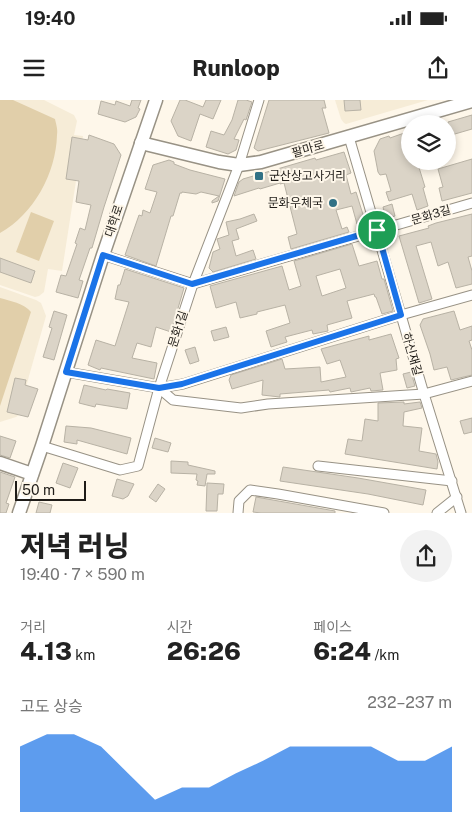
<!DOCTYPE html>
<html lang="ko">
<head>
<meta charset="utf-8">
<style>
  :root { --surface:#fff; --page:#f2f2f2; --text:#222; --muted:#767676; --accent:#1a73e8 }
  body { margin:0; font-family:"Public Sans","Noto Sans KR",sans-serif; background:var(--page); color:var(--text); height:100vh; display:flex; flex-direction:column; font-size:19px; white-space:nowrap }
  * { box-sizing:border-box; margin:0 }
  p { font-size:16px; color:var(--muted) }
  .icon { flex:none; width:28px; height:28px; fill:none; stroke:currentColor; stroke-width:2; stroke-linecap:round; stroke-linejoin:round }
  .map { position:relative; height:413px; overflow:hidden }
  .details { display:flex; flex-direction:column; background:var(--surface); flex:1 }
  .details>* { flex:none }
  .tools { position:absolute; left:401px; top:15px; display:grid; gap:10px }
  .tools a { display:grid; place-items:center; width:55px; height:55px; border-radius:50%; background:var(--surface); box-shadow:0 2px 8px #0003; font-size:25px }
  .scale { position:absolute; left:15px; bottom:12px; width:71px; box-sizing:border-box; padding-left:5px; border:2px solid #1f1c18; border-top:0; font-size:14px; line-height:18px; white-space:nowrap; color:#1f1c18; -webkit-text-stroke:4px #fef7ea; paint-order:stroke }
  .pin { position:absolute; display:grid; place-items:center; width:42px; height:42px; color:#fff; margin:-21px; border:2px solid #fff; border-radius:50%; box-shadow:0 1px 5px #0007 }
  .round { display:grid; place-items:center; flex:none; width:52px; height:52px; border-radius:26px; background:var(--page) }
  .head { display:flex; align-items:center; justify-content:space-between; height:85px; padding:0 20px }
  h1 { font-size:28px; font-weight:800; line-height:38px }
  .figures { display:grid; grid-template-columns:repeat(3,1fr); gap:8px; height:85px; padding:5px 20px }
  .figures div { display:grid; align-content:center }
  .figures b { font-size:25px; font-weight:800 }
  .figures small { font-size:14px; font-weight:400 }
  .figures p { font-size:14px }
  .chart { height:140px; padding:10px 20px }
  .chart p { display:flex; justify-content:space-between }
  .chart svg { width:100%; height:90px; margin-top:5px; fill:var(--accent); opacity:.7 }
  .status { display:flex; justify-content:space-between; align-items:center; height:35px; padding:0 25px; background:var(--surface); direction:ltr }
  .status svg { height:14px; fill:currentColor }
  header { display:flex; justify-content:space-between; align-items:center; height:65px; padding:0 20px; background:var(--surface); font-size:22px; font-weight:800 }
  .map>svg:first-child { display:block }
</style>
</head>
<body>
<div class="status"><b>19:40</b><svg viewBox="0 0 49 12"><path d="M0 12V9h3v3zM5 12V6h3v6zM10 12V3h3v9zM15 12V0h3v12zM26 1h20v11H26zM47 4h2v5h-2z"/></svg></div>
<header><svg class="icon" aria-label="menu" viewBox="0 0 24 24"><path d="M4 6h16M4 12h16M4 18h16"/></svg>Runloop<svg class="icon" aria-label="share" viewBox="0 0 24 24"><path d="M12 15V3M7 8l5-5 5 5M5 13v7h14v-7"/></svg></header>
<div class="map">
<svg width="472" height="413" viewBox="0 0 472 413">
  <rect width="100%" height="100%" fill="#fef7ea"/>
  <g fill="#f6ecd7">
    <polygon points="0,0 44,0 74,15 77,21 74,35 83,36 62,171 48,169 44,192 39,196 35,197 0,185"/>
    <polygon points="335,0 428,0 346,24 344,23 341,19"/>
    <polygon points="0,187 36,200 41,203 43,208 46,216 29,276 19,315 16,317 0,322"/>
  </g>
  <g fill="#e1cfaa">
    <path d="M 0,0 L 13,0 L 55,19 C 56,24 58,29 57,35 C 56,73 34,114 0,133 Z"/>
    <polygon points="31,112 54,121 39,161 16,152"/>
    <path d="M 0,198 C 10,201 24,203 31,212 L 0,306 Z"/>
  </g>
  <g fill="#dbd4c7" stroke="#b8b2a5" fill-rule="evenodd">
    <polygon points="132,0 141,0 138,8 140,9 136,17 125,22 98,14 101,1 115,5 116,1 130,6"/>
    <polygon points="180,0 185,0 203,7 206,0 221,0 213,19 200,14 191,41 178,36 171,21"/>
    <polygon points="238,0 246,0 252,2 246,20 244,19 234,39 239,40 236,50 228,54 206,47 211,31 224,35 232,20"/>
    <polygon points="269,0 324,0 326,8 322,8 329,33 258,51 254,48"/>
    <polygon points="344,0 360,0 361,10 345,11"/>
    <polygon points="472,15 472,29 448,36 448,22"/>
    <polygon points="410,31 410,61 417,61 425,87 423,88 428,106 417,110 412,94 389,101 386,92 391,91 386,74 380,75 378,72 374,51 380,39 389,36 390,38"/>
    <polygon points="89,35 114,44 121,55 104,107 92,148 90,148 79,180 83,181 78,198 56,192 61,175 66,176 77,144 75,143 80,128 85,130 91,105 76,102 79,81 66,79 72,37 88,40"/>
    <polygon points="344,52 351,73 346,75 351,94 356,92 365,121 357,124 352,106 336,110 342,129 347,127 349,132 291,149 288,137 297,134 284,83 280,84 280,83 260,89 259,88 234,96 239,82 243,79 315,58 316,60"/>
    <polygon points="472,59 472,93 442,101 439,88 443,87 438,69"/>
    <polygon points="169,60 174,62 174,64 190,70 225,79 218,101 212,103 212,101 219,96 201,92 196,94 182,92 182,93 180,93 173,116 171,116 156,166 125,155 139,115 142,116 143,110 150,113 157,92 145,89 153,65"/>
    <polygon points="392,104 395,116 386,119 383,107"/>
    <polygon points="254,114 257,121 236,129 239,139 232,141 236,156 253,150 256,159 213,172 209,168 213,152 220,149 217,139 229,135 226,122 240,119"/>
    <polygon points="472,114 472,156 468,157 472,171 472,184 456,188 448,162 438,166 431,142 416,146 432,199 419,203 399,136 429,128 428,126 436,123"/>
    <path d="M 352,144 L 359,166 L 377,161 L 382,179 L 384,179 L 393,211 L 382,214 L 376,197 L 375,197 L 374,194 L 347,201 L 352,218 L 327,225 L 328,231 L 313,234 L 312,230 L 285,237 L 287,242 L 271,247 L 266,231 L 290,223 L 285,205 L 257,212 L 257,214 L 240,218 L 236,202 L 216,208 L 210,186 L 282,166 L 289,190 L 301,186 L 294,161 ZM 340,169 L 346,188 L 322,196 L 316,176 Z"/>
    <polygon points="0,158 35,171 31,183 0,172"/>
    <polygon points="125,169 184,188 171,232 156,227 151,247 137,243 132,258 157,263 154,279 101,268 100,270 88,265 96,240 115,246 129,202 115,199 118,185 120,185"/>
    <polygon points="54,211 67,215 54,260 43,257 52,228 49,227"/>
    <polygon points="454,211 460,230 472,226 472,240 469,241 472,250 472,275 451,280 447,267 434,270 430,254 420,225 423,219"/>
    <polygon points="226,227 229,237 214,241 211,231"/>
    <polygon points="391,234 399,258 396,259 397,270 380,273 383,290 371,291 370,288 351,292 350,288 330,292 329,290 280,294 280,297 262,295 263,280 232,289 229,280 231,275 282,259 285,269 320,267 321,282 346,277 340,260 327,264 321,249 369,236 369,240"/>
    <polygon points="195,247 199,261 190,264 185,250"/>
    <polygon points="411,272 415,286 407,288 403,274"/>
    <polygon points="15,278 26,280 25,285 38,289 28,317 7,312"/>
    <polygon points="84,285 106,290 107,289 130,293 127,309 96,304 95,307 79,303"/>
    <polygon points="404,302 404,304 420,302 422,308 404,312 403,326 422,328 419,351 436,354 438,362 437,369 345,354 348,339 362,341 365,319 378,321 378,303"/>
    <polygon points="472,318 472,332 464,334 460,321"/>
    <polygon points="66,326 91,328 131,338 127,354 77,340 77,344 64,342"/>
    <polygon points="0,336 16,341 10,358 0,355"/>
    <polygon points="155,338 171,343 168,352 152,348"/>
    <polygon points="171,361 188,362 188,365 215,371 215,374 207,374 205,386 197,385 198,381 196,380 197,374 171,373"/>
    <polygon points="63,363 78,368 70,388 56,383"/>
    <polygon points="283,367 358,378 426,390 423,405 368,394 280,381"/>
    <polygon points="0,372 15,377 6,403 9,404 6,413 0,413"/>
    <polygon points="117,379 134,384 128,396 123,399 112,396"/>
    <polygon points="207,383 224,384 223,394 218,394 217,411 206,411"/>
    <polygon points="158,384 165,389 156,402 149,397"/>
    <polygon points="256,397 335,411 335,413 261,413 253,412"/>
    <polygon points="39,402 52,405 50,413 36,413"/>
  </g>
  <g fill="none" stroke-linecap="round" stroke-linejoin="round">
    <defs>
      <g id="street">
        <polyline points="349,37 424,294 461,413"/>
        <polyline points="103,155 193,184 472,103"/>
        <polyline points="66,272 159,288 183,284 401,215 472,195"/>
        <polyline points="159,288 173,300 241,308 268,304 424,294 472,281"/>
        <polyline points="42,346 120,370 138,366 159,288 193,184 239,65 259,0"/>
        <polyline points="318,366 452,381"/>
        <polyline points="238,413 239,401 250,390 278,394 384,413"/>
        <polyline points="437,413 457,397"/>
      </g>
      <g id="secondary">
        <polyline points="141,43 219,62 239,65 261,62 472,1"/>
        <polyline points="0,363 32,374"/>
        <polyline points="19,413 42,346 103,155 156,0"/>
      </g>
    </defs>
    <use href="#street" stroke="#989285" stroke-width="11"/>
    <use href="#secondary" stroke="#989285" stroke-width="15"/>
    <use href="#street" stroke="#fff" stroke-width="9"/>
    <use href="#secondary" stroke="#fff" stroke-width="12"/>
  </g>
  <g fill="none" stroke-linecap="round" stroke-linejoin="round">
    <defs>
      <polygon id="route" points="377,130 401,215 182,284 159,288 66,272 103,155 192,184"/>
    </defs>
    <use href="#route" stroke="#fff" stroke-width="10"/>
    <use href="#route" stroke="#1a73e8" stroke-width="6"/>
  </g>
  <g fill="#317185" stroke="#fef7ea" stroke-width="2">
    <rect x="254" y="71" width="10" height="10" rx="2.5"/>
    <circle cx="333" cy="103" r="5"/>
  </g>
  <g text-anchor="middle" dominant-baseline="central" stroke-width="4" stroke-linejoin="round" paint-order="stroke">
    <g font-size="12" fill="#1f1c18" stroke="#fef7ea">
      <text transform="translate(308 49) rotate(-16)">팔마로</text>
      <text transform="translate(431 115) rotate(-16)">문화3길</text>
      <text transform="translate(114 121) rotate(-71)">대학로</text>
      <text transform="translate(178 229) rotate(-72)">문화1길</text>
      <text transform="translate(412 254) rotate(74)">하신재길</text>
    </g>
    <g font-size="12" fill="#1f1c18" stroke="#fef7ea" text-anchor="start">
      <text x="269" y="76">군산상고사거리</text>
      <text x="323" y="103" text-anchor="end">문화우체국</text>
    </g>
  </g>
</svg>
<div class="tools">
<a><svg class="icon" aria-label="layers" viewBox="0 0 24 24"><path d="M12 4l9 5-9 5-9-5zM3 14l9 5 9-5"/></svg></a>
</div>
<div class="scale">50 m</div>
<div class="pin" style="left:377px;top:130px;background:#1e9e55"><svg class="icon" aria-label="arrive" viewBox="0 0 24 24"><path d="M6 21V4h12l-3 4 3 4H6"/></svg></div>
</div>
<section class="details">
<div class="head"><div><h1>저녁 러닝</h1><p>19:40 · 7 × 590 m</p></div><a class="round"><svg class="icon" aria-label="share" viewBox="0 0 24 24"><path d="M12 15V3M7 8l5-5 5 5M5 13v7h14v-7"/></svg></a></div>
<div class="figures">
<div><p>거리</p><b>4.13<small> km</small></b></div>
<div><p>시간</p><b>26:26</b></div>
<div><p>페이스</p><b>6:24<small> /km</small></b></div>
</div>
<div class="chart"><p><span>고도 상승</span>232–237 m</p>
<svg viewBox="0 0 160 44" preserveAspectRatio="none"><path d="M0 44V12L10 6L20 6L30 12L40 25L50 38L60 32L70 32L80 25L90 19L100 12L110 12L120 12L130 12L140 19L150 19L160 12V44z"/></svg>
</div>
</section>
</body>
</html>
